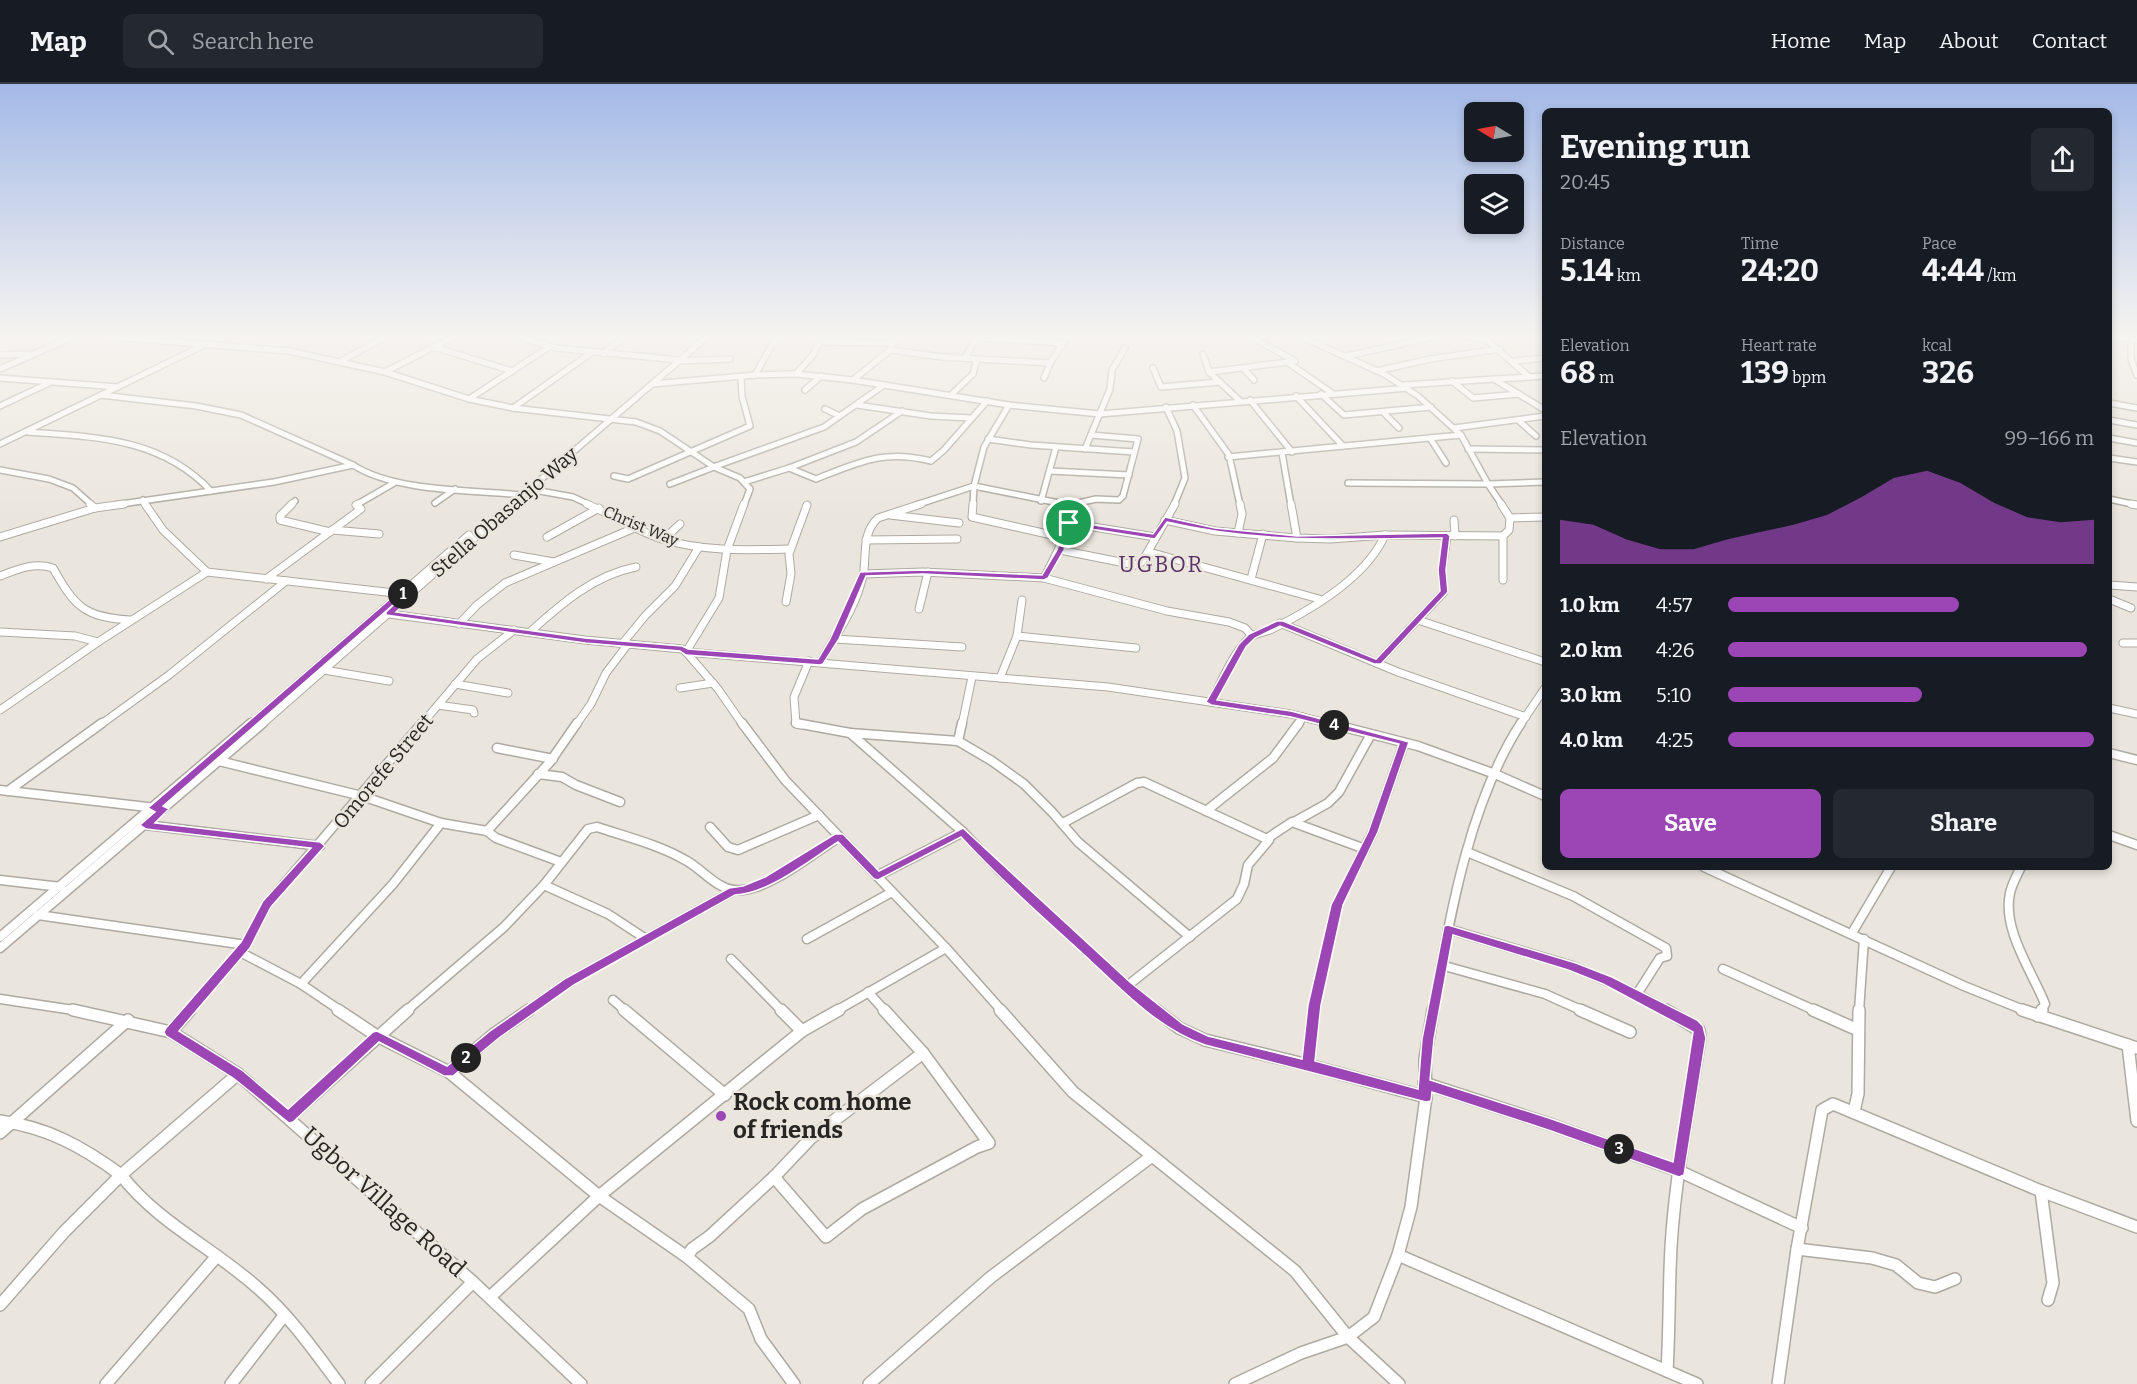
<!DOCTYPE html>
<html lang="en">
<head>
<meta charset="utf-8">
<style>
  :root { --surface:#171b24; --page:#242831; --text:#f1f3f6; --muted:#9ea1a6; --line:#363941; --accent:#9b46b4 }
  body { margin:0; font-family:Bitter,serif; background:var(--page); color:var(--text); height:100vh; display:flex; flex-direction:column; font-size:22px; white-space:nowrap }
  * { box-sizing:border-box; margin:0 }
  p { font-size:20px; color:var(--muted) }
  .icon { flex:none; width:33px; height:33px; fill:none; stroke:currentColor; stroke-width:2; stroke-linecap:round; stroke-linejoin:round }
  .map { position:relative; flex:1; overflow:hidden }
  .details { position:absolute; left:1542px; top:24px; width:570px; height:762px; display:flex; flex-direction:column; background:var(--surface); border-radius:9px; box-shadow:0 3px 9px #0003 }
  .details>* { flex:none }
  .needle { width:39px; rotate:280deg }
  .tools { position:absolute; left:1464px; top:18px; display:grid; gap:12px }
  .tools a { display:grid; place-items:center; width:60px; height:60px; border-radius:9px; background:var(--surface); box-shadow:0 3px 9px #0003; font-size:30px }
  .pin { position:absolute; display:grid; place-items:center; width:51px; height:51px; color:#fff; margin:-26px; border:3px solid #fff; border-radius:50%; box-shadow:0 2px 6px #0007 }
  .km { position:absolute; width:30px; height:30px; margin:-15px; border-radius:50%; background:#222; color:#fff; font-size:16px; line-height:30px; text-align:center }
  .round { display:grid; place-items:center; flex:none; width:63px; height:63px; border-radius:9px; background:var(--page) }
  .overview { display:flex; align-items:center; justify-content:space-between; height:102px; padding:0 18px }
  h1 { font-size:33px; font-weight:700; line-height:45px }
  .stats { display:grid; grid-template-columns:repeat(3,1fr); gap:9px; height:102px; padding:6px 18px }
  .stats div { display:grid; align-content:center }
  .stats b { font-size:30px; font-weight:700 }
  .stats small { font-size:16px; font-weight:400 }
  .stats p { font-size:16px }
  .chart { height:168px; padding:12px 18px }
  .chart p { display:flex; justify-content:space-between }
  .chart svg { width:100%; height:108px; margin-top:6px; fill:var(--accent); opacity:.7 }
  .action { display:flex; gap:12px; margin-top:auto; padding:12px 18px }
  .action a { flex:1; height:69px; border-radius:9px; background:var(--accent); color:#fff; font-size:24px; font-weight:700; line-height:69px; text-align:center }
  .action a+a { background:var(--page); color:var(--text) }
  ul { padding:0 18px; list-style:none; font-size:20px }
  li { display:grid; grid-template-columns:96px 72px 1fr; align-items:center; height:45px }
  li i { height:15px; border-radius:8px; background:var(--accent) }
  header { display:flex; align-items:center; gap:36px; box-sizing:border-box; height:84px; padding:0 30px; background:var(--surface); border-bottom:2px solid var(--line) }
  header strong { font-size:28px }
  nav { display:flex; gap:33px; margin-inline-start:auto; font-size:21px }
  .search { width:420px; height:54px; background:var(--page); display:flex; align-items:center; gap:15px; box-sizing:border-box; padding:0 21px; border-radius:9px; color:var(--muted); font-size:22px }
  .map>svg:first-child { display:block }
</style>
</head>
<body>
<header>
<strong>Map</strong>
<div class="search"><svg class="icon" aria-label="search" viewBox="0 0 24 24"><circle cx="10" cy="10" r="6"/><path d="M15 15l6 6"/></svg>Search here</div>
<nav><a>Home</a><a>Map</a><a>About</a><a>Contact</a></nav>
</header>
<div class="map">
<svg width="2137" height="1300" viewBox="0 0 2137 1300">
  <rect width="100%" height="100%" fill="#ebe6dd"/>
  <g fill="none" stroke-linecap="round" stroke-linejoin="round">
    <defs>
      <g id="minor-far3">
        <polyline points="100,252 289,267 385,288 469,315 513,324 636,338 660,347 714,383 740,394 750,405 744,421"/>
        <polyline points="517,252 556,264 679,276"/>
        <polyline points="1300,252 1384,290 1418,312 1461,351 1488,400 1545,398"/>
        <polyline points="1466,252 1487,256 1529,293"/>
        <polyline points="2111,252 2137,256"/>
        <polyline points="975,254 1063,259"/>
        <polyline points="2131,255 2131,275 2137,291"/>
        <polyline points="819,258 892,259"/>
        <polyline points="434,263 512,287"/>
        <polyline points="890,266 942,273 1050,279"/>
        <polyline points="603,270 625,252"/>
        <polyline points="1203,270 1209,288"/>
        <polyline points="0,271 28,270"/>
        <polyline points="1347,272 1438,252"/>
        <polyline points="965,274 977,252"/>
        <polyline points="341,277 387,252"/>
        <polyline points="678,277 730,275"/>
        <polyline points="1513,277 1545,274"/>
        <polyline points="1287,278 1332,309"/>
        <polyline points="1153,284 1161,303 1220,298"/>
        <polyline points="1243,284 1254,296"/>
        <polyline points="0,285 75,252"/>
        <polyline points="1377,287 1430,275 1500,265"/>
        <polyline points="385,288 455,252"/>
        <polyline points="796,290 813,271 822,252"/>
        <polyline points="755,291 777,252"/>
        <polyline points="0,294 118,303"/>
        <polyline points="1044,294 1050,279 1068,252"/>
        <polyline points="1495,295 1545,292"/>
        <polyline points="853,296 890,266 897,252"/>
        <polyline points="1452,297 1473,314 1519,310"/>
        <polyline points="652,300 755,291 796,290 853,296 1009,321 1100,330 1408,304"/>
        <polyline points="1404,301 1494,295 1545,326"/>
        <polyline points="805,306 821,292"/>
        <polyline points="1321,310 1344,331 1431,323"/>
        <path d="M 101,311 L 196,322 L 241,331 L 353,381 C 395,408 472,406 522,411"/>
        <polyline points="951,311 973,290 977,275"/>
        <polyline points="1296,312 1343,362"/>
        <polyline points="469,315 549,263"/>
        <polyline points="1250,316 1292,368"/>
        <polyline points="1240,317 1209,288 1295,277 1257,256 1267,252"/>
        <polyline points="2109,319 2137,324"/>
        <polyline points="857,321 931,332 971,334"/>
        <polyline points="1009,321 984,363 974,402 1069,421"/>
        <polyline points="1193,321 1229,371 1240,421"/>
        <polyline points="0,322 49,299"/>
        <polyline points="1166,323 1177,347 1185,394 1174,421"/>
        <polyline points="513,324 591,269"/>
        <polyline points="825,325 840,332"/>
        <polyline points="1383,328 1399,344"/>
        <polyline points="1518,336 1536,352"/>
        <polyline points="2109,336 2137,341"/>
        <polyline points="1454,344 1545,332"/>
        <path d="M 28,348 C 97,353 161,354 211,407"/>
        <polyline points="1430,354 1446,379"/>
        <polyline points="2109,354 2137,359"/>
        <polyline points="988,355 1031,361 1134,368"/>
        <polyline points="0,360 204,261"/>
        <polyline points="1085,365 1110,305 1112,286 1125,264"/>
        <polyline points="1468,365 1545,366"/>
        <polyline points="1282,369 1291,421"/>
        <polyline points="1228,373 1461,351"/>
        <polyline points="2109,374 2137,378"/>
        <polyline points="716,382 824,343 884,301"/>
        <path d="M 789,384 L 816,395 C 859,378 884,365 931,377 L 944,366 L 987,317"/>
        <polyline points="0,386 49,395 73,404 92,421"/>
        <polyline points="1050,387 1129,391"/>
        <polyline points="614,392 628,395 750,342 742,312 741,293"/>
        <polyline points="744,398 789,384 856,358 902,327"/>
        <polyline points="1348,399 1488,400 1502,421"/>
        <polyline points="670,400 714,383"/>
        <polyline points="529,405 573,413 590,421"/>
        <polyline points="2109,415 2137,421"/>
        <polyline points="143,416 146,421"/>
        <polyline points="1041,417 1056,363"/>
        <polyline points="435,419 455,405"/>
        <polyline points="114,421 274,398 353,381"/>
        <polyline points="291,421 295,417"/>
        <polyline points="356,421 394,399"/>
        <polyline points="511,421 708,252"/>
        <polyline points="916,421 974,402 973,421"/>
        <polyline points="1069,421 1096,415 1119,416 1123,412 1138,355 1091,351"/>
      </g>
      <g id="minor-far2">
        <polyline points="90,420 95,424"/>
        <polyline points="145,420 163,446 207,488 404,510"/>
        <polyline points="292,420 280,432 280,436 330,448"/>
        <path d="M 587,420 C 612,431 637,447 662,455 C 704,468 747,466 790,465"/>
        <polyline points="973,420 972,433 1065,454"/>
        <polyline points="1063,420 1069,421"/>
        <polyline points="1291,420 1297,454"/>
        <polyline points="1501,420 1510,434 1509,446 1503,452 1503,496"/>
        <polyline points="2131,420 2137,421"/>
        <polyline points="890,431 959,439"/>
        <polyline points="1510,434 1545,433"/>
        <polyline points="1165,436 1215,447 1297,454 1330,455 1385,451 1503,452"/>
        <polyline points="1454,436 1455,452"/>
        <polyline points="1069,439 1155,453"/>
        <polyline points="332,446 379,450"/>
        <polyline points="1238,449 1242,430 1240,420"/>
        <polyline points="0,453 95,424 124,420"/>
        <polyline points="547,453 599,424"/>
        <polyline points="664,455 680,440"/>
        <polyline points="866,456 957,455"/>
        <polyline points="1060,466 1135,481 1142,478 1175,420"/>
        <polyline points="1149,468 1319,515"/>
        <polyline points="514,471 554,478"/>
        <polyline points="863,490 923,488 1044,494 1167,527 1229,538 1245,544 1252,552"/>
        <path d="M 0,492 C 18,485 34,478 53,484 C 75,523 84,533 130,536"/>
        <path d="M 1044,494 C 1057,469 1069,449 1069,421 L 1075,420"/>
        <polyline points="266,495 361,425 356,421 358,420"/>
        <polyline points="1251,495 1263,450"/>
        <polyline points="2109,501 2137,503"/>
        <polyline points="2109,515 2131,524"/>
        <polyline points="786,518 791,490 789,470 807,421"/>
        <polyline points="919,525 928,488"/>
        <polyline points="389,530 585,556 682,565 686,568 1108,603 1291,630 1334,641"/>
        <polyline points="1418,536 1545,578"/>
        <polyline points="1280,539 1398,588 1526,633"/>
        <polyline points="459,540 477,521 505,499 639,442"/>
        <polyline points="0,548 75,552 98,558"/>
        <path d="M 530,548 C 561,520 594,491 636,483"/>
        <polyline points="1017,552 1136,564"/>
        <polyline points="835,555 962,563"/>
        <polyline points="2123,559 2137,559"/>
        <polyline points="622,560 645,532 675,502 699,463"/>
        <path d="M 820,578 C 837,550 859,519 864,486 C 866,467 863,448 878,434 L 921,420"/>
        <polyline points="1377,579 1444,508 1442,486 1447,452"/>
        <polyline points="324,586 389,597"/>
        <polyline points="1000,594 1017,552 1022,516"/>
        <polyline points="455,600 508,609"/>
        <polyline points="680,604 713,599"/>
        <path d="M 1211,618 C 1220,601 1236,562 1252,552 C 1257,549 1264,548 1270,546 C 1311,526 1366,494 1385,451"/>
        <polyline points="438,621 473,626 474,629"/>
        <polyline points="2109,624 2137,630"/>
        <polyline points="0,626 98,558 207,488"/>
        <polyline points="100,641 169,591 286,497"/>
        <polyline points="250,641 469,451"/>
        <polyline points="261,641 513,420"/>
        <polyline points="421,641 477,575 514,546"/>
        <polyline points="576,641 591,620 606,589 628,560"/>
        <polyline points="743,641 718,605 686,568 719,514 727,466 744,420"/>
        <polyline points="801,641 796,640 794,613 809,577"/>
        <polyline points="962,641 972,593"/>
        <polyline points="1298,641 1303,633"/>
        <polyline points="1520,641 1545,604"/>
      </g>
      <g id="minor-far1">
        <polyline points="742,639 785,696 946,864 1002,927"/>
        <polyline points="796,639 850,649 963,748 1000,787 1127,902 1158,927"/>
        <polyline points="962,639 958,657 992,677 1024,700 1052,728 1078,758 1190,853"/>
        <polyline points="1328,639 1418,662 1495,690 1545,712"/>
        <polyline points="850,649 958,657"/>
        <polyline points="497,664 553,675"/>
        <polyline points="2109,669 2137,676"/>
        <polyline points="219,677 362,712 441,739 487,747 496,754 561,778"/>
        <polyline points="538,690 562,693 576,701 620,718"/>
        <polyline points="0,706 156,724"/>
        <polyline points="8,707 102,639"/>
        <polyline points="1206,727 1273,674 1299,639"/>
        <polyline points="1294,738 1328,719 1339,708 1370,652"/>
        <polyline points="1063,739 1137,699 1144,698 1269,756 1248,781 1244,800 1237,815 1127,902"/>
        <polyline points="146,741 320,762"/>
        <polyline points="710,743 728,763 738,766 819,731"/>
        <polyline points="487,747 550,678 577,639"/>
        <polyline points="2109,751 2137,761"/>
        <polyline points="1268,754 1292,738 1365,765"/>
        <polyline points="1467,768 1573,812 1666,864 1667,872 1660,874 1637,910"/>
        <polyline points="1704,783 1964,902 2026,927"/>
        <path d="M 2021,783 C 2017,791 2012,800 2010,809 C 2002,846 2032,887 2045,920 L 2041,927"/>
        <polyline points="877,792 963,748"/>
        <polyline points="0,796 61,803"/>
        <polyline points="544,801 608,830 646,855"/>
        <polyline points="38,831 246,861"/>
        <polyline points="1448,845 1572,882 1637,910 1668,927"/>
        <polyline points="1852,849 1891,783"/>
        <polyline points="0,853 251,639"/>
        <polyline points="807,855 892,808"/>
        <polyline points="0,864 263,639"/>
        <polyline points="240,868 301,900 341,927"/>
        <polyline points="731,875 782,927"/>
        <polyline points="1441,881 1545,910 1583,927"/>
        <polyline points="1723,885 1816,927"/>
        <polyline points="301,900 393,800 441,739"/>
        <polyline points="868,908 885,927"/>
        <polyline points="0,915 80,927"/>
        <polyline points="613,916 626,927"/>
        <polyline points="189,927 246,861 267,820 422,639"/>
        <path d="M 406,927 L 504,843 L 544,801 L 588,745 L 597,743 C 627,753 660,761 687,777 C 706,788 719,809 743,806 C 775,802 812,770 839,753"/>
        <polyline points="527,927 570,897 733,807"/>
        <polyline points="836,927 946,864"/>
        <polyline points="1314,927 1337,821 1373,748 1404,659"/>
        <path d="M 1433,927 C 1450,833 1468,721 1521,639"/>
        <polyline points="1859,927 1864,855"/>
      </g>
      <g id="minor">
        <polyline points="73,926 171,948 238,990 473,1198 581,1300"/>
        <polyline points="338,926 377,952 449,988 599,1112 687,1173 692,1165 710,1152 774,1093 811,1054 923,969"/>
        <polyline points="624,926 725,1011"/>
        <polyline points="781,926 802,947"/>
        <polyline points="1000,926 1073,1008 1295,1187 1348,1253 1399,1300"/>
        <polyline points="1156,926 1179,944 1205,956 1308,981"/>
        <polyline points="1314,926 1308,981 1426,1013"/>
        <polyline points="1580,926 1630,948"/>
        <path d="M 1666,926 L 1699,946 L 1700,954 C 1688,1031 1672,1108 1670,1186 C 1669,1220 1669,1253 1667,1287"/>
        <polyline points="1813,926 1858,946"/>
        <polyline points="2022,926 2137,964"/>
        <polyline points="2038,932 2042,926"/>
        <polyline points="171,948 190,926"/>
        <polyline points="2128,961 2137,1037"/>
        <polyline points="449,988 494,950 529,926"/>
        <path d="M 238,990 L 121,1091 C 158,1139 215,1165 259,1205 C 290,1232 315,1268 339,1300"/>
        <polyline points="1424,999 1552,1041 1679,1087 1802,1144"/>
        <polyline points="1854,1027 1858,1010 1859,926"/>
        <polyline points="289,1033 408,926"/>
        <path d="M 0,1037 C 47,1043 83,1063 121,1091 L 64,1148 L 0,1221"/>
        <polyline points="0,1049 128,936"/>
        <polyline points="774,1093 826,1153 862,1125 977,1063 989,1059 923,969 884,926"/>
        <polyline points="2041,1107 2053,1199 2048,1216"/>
        <polyline points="1797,1165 1872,1174 1896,1181 1918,1199 1935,1203 1955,1195"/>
        <polyline points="1398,1171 1697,1300"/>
        <polyline points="687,1173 749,1225 761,1255 794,1300"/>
        <polyline points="490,1213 599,1112 802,947 839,926"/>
        <polyline points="106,1300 217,1172"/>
        <polyline points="231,1300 283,1233"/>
        <polyline points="371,1300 473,1198"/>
        <polyline points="869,1300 991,1193 1152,1072"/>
        <polyline points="1235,1300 1301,1269 1348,1253 1374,1233 1398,1171 1411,1123 1426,1013 1425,975 1433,926"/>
        <polyline points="1778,1300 1797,1165 1822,1026 1833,1020 2041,1107 2137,1143"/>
      </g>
    </defs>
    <use href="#minor-far3" stroke="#aeaaa1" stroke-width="8"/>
    <use href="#minor-far2" stroke="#aeaaa1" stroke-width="9"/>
    <use href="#minor-far1" stroke="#aeaaa1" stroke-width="11"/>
    <use href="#minor" stroke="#aeaaa1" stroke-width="14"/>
    <use href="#minor-far3" stroke="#fff" stroke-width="5"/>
    <use href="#minor-far2" stroke="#fff" stroke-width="7"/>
    <use href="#minor-far1" stroke="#fff" stroke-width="8"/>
    <use href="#minor" stroke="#fff" stroke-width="11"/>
  </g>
  <linearGradient id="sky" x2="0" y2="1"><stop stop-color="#a3b9e7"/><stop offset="0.58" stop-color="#f6f4f0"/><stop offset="1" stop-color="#f6f4f0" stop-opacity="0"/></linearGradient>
  <rect width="2137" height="434" fill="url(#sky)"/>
  <path fill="#9b46b4" stroke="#fff" stroke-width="1.5" fill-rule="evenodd" d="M 1165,433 L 1215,444 L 1297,452 L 1447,449 L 1450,452 L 1446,486 L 1448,508 L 1381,580 L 1374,580 L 1280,542 L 1255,554 L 1246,563 L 1217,616 L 1291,627 L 1409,658 L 1378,748 L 1343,821 L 1321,921 L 1315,977 L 1418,1005 L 1422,955 L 1444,842 L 1448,841 L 1576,879 L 1612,893 L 1697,936 L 1703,942 L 1706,954 L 1684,1091 L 1679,1093 L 1551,1047 L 1432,1008 L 1431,1017 L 1426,1018 L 1205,961 C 1157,945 1118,902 1081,868 C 1040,831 999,794 961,753 L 878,796 L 874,795 L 838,758 C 810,776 768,810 735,811 L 574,901 L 499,954 L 453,992 L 444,992 L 379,958 L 293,1038 L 289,1039 L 233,994 L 166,952 L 164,948 L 166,944 L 241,858 L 263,817 L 311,764 L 146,745 L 140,741 L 155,728 L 148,724 L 398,508 L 414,511 L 396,528 L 585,554 L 682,562 L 688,565 L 818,575 L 830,555 L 860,488 L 923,486 L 1042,491 L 1057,466 L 1067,437 L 1153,450 ZM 1167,438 C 1262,460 1347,455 1442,454 L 1438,486 L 1440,507 L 1376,575 L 1283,537 L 1277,537 L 1249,550 L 1239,560 L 1206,618 L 1211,621 L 1291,633 L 1399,660 L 1368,748 L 1331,821 L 1308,921 L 1302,975 L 1208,952 L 1183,940 L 1131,899 L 963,744 L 879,787 L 843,750 L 835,750 L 765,793 L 743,802 L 729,804 L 566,894 L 490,947 L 447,982 L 377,947 L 373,948 L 288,1025 L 242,986 L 179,947 L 250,864 L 271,823 L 325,762 L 320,758 L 155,739 L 169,725 L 163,722 L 402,513 L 386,528 L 386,531 L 585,559 L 680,567 L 686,571 L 820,581 L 823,580 L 839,555 L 866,492 L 923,490 L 1044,496 L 1048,494 L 1064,466 L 1072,442 L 1155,455 ZM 1453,851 L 1568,886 L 1603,900 L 1693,948 L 1673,1078 L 1552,1035 L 1430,996 L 1434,955 Z"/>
  <circle fill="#9b46b4" stroke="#ebe6dd" stroke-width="2" cx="721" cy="1032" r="6"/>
  <g text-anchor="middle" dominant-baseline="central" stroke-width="5" stroke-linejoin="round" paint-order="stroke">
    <g font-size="16" fill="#282623" stroke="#ebe6dd">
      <text transform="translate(641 442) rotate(23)">Christ Way</text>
    </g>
    <g font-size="20" fill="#282623" stroke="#ebe6dd">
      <text transform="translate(504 428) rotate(-41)">Stella Obasanjo Way</text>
      <text transform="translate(383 687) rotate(-50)">Omorefe Street</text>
    </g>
    <g font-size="22" letter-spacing="1.5" fill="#5a3167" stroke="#ebe6dd">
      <text x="1161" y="480">UGBOR</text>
    </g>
    <g font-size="24" font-weight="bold" fill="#282623" stroke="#ebe6dd" text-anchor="start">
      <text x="733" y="1018">Rock com home<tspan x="733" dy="28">of friends</tspan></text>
    </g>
    <g font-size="24" fill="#282623" stroke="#ebe6dd">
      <text transform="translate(384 1118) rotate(42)">Ugbor Village Road</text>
    </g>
  </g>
</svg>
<div class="tools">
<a><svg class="needle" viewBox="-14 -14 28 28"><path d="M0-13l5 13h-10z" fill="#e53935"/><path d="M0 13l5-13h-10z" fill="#9ea1a6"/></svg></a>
<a><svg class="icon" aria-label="layers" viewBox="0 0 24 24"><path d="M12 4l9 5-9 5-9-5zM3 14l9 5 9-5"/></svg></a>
</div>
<div class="pin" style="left:1069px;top:439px;background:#1e9e55"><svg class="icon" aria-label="arrive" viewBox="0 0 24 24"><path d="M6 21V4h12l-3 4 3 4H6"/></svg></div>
<b class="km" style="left:403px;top:510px">1</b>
<b class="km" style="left:466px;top:974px">2</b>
<b class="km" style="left:1619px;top:1065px">3</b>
<b class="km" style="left:1334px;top:641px">4</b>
<section class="details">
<div class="overview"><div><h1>Evening run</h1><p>20:45</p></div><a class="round"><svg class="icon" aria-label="share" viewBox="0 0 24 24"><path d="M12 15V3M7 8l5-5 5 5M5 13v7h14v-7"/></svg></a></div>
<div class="stats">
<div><p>Distance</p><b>5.14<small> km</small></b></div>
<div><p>Time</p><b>24:20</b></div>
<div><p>Pace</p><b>4:44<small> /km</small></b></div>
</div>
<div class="stats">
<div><p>Elevation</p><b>68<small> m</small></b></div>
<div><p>Heart rate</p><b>139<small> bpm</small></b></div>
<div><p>kcal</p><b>326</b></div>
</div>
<div class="chart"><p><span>Elevation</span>99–166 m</p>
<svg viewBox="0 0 160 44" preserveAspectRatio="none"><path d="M0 44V26L10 28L20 34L30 38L40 38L50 34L60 31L70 28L80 24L90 17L100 9L110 6L120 11L130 19L140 25L150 27L160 26V44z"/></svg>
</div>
<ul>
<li><b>1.0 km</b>4:57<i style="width:63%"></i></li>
<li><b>2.0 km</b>4:26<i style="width:98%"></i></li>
<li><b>3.0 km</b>5:10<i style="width:53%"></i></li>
<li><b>4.0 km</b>4:25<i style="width:100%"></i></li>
</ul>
<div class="action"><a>Save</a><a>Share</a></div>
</section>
</div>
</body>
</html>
